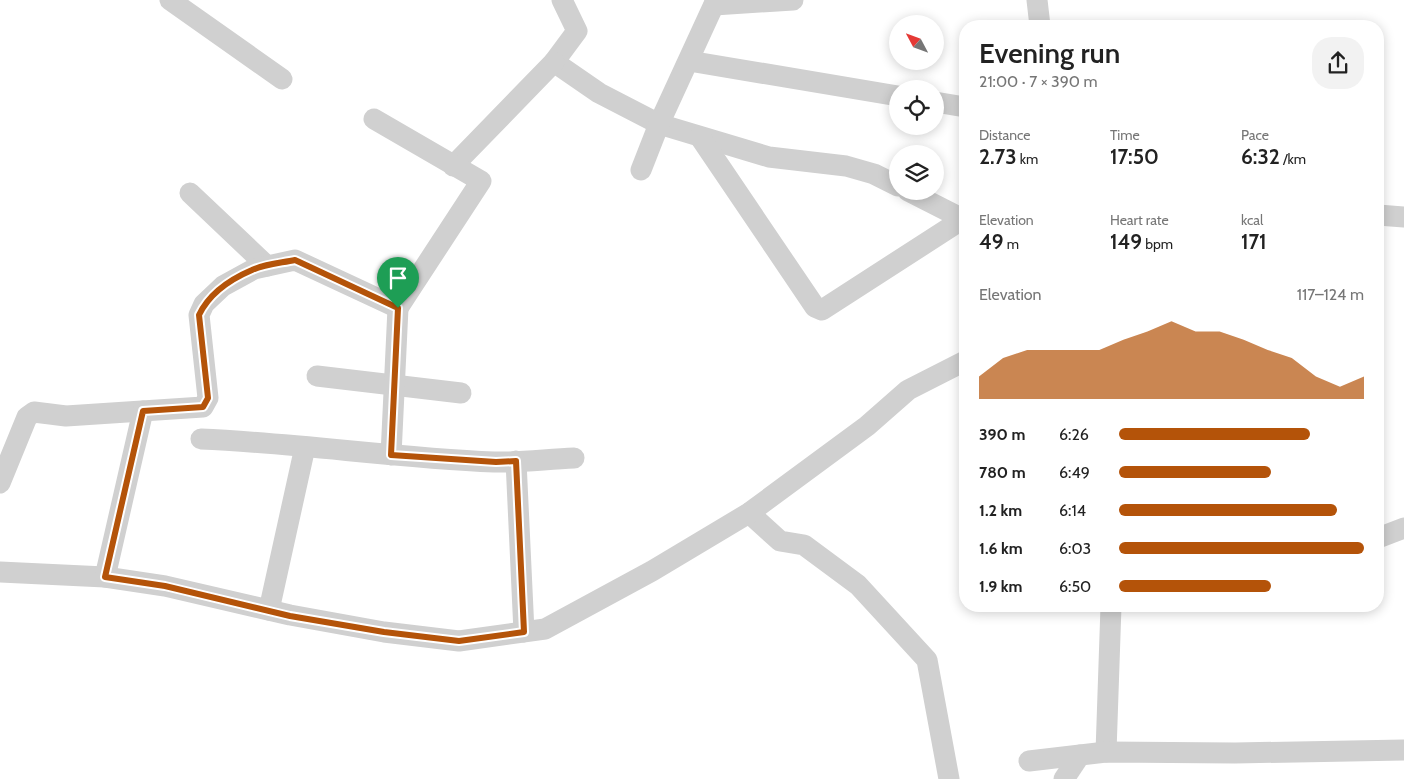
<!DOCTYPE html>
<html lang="en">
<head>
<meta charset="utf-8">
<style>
  :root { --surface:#fff; --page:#f2f2f2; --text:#222; --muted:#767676; --accent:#b45309 }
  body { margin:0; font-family:Cabin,sans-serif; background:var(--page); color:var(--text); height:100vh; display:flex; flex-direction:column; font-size:19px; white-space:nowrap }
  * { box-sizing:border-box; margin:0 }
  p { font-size:16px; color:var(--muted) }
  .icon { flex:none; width:28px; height:28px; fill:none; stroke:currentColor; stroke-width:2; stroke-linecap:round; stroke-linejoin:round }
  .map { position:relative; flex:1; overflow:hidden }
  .side { position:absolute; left:959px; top:20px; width:425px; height:592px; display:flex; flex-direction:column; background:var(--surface); border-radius:20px; box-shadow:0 2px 12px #0003 }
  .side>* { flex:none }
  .needle { width:32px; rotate:311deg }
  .buttons { position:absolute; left:889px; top:15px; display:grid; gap:10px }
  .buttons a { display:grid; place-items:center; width:55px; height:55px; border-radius:50%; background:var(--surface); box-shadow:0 2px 12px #0003; font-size:25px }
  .pin { position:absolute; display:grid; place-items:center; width:42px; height:42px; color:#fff; margin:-51px -21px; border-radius:50% 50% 50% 0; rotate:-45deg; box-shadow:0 0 5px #0007 }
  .pin .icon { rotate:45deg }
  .round { display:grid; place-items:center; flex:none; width:52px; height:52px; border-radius:20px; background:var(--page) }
  .summary { display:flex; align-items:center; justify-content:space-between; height:85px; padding:0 20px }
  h1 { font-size:28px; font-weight:600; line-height:38px }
  .metrics { display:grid; grid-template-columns:repeat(3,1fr); gap:8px; height:85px; padding:5px 20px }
  .metrics div { display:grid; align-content:center }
  .metrics b { font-size:21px; font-weight:600 }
  .metrics small { font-size:14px; font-weight:400 }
  .metrics p { font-size:14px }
  .chart { height:140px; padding:10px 20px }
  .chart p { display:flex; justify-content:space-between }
  .chart svg { width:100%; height:90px; margin-top:5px; fill:var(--accent); opacity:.7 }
  ul { padding:0 20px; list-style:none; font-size:16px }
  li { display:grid; grid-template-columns:80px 60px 1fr; align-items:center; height:38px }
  li i { height:12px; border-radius:6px; background:var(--accent) }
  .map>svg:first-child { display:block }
</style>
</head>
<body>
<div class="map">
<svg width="1404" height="779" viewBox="0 0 1404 779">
  <rect width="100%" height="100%" fill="#fff"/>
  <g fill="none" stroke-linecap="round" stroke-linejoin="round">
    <g stroke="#d0d0d0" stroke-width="21">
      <polyline points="170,0 282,79"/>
      <polyline points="562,0 577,31 554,62 599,93 659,124 769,157 846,166 874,174 898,186"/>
      <polyline points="1037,0 1040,26"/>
      <polyline points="714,5 793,0"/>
      <polyline points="689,61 898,96"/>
      <polyline points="935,102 965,107"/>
      <polyline points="700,137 815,307 822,310 963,219"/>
      <polyline points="453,166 554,62"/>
      <polyline points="641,170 659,124 716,0"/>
      <polyline points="908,191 965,220"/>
      <polyline points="190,193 267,266"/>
      <polyline points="1378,215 1404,217"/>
      <polyline points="317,376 461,393"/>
      <path d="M 201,439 C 298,443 396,458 494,462 C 520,463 547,459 574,458"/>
      <polyline points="391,455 398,308"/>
      <polyline points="516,461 524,632"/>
      <polyline points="0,483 27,417 34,412 66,416 203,407 208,398 199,315 204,304 223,286 254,269 295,260 398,308 481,181 374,119"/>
      <polyline points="749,513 780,541 804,545 858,585 927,660 949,779"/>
      <polyline points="1378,538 1404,528"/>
      <polyline points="0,572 105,577 165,586 290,615 384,632 459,641 545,629 652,571 749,513 867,426 908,390 965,361"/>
      <polyline points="105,577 143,411"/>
      <polyline points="269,610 305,447"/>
      <polyline points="1106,752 1111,606"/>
      <polyline points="1029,761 1106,752 1235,753 1404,750"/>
      <polyline points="1064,779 1080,755"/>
    </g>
  </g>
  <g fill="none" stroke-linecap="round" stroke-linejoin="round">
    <defs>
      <path id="route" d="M 295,260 L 398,308 L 391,455 L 496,462 L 516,461 L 524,632 L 459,641 L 384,632 L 290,616 L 165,586 L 105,577 L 143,411 L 203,407 L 208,398 L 199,315 C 209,294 231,279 252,270 C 265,264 281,263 295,260 Z"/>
    </defs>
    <use href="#route" stroke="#fff" stroke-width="10"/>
    <use href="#route" stroke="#b45309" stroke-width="6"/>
  </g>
</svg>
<div class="buttons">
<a><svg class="needle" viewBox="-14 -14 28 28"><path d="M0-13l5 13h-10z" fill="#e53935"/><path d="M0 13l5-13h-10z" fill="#767676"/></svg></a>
<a><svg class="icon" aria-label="locate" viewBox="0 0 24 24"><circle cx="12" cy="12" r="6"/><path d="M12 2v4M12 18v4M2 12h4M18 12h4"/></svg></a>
<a><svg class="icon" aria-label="layers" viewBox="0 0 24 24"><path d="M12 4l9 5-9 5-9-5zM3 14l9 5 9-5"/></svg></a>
</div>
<div class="pin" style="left:398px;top:308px;background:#1e9e55"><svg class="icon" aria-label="arrive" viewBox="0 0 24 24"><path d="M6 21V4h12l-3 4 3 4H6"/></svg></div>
<section class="side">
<div class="summary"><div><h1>Evening run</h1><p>21:00 · 7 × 390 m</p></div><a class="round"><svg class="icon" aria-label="share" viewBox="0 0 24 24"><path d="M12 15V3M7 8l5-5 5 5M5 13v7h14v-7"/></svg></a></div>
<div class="metrics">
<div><p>Distance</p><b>2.73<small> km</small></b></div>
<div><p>Time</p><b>17:50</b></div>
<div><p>Pace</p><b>6:32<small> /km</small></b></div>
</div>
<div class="metrics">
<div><p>Elevation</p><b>49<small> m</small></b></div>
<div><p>Heart rate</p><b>149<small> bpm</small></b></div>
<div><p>kcal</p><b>171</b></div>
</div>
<div class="chart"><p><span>Elevation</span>117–124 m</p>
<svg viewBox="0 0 160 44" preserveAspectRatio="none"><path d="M0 44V33L10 24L20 20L30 20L40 20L50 20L60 15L70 11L80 6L90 11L100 11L110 15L120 20L130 24L140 33L150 38L160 33V44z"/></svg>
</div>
<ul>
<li><b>390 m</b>6:26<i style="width:78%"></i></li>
<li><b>780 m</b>6:49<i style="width:62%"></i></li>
<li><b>1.2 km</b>6:14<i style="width:89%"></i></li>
<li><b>1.6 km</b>6:03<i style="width:100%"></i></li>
<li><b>1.9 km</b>6:50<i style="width:62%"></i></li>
</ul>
</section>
</div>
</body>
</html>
